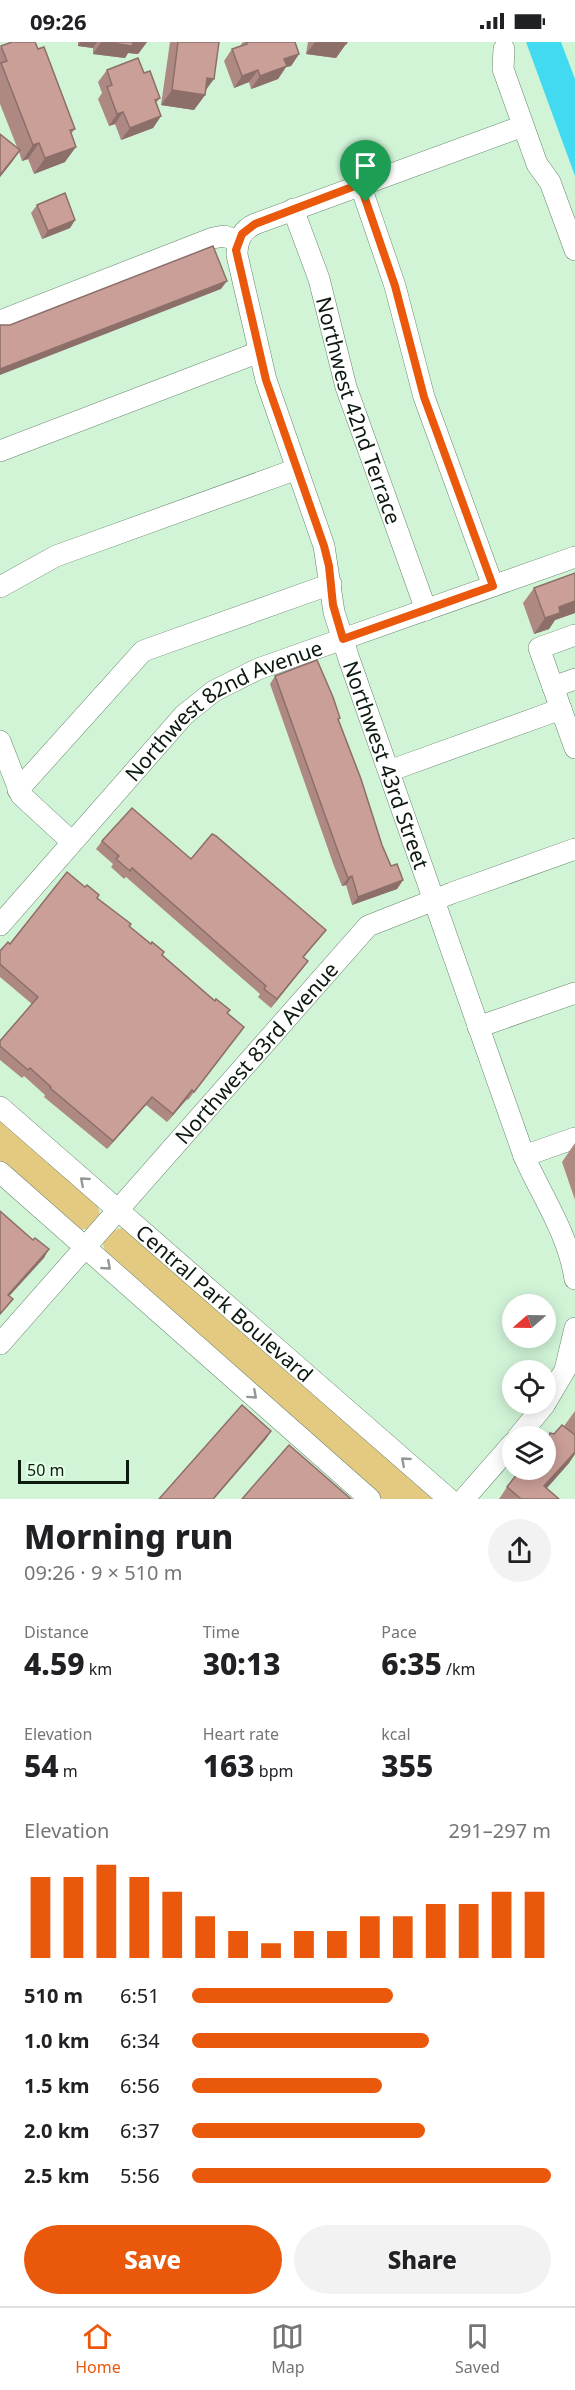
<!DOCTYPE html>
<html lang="en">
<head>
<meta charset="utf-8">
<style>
  :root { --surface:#fff; --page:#f2f2f2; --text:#202124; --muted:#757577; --line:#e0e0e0; --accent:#ea580c }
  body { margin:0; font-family:"Noto Sans",sans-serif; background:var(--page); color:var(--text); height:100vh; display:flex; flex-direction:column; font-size:22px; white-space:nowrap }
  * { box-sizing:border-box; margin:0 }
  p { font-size:20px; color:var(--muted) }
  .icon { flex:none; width:33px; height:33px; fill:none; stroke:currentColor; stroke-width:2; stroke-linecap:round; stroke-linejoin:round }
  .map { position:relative; height:1457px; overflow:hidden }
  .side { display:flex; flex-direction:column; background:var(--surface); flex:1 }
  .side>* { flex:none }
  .needle { width:39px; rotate:250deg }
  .buttons { position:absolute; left:502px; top:1252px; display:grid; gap:12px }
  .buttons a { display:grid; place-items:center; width:54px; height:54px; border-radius:50%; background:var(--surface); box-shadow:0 3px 15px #0003; font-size:30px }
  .scale { position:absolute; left:18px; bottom:15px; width:111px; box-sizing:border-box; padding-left:6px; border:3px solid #0c190f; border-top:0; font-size:16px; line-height:21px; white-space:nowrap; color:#0c190f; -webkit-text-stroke:4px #e3ffe7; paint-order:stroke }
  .pin { position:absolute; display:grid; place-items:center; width:51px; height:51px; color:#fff; margin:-62px -26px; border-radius:50% 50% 50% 0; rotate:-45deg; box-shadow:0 0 6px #0007 }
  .pin .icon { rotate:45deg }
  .round { display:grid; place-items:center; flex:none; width:63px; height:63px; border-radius:32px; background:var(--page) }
  .overview { display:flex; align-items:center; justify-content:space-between; height:102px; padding:0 24px }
  h1 { font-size:33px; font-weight:800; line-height:45px }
  .metrics { display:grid; grid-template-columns:repeat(3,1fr); gap:9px; height:102px; padding:6px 24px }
  .metrics div { display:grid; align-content:center }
  .metrics b { font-size:30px; font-weight:800 }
  .metrics small { font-size:16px; font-weight:400 }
  .metrics p { font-size:16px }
  .chart { height:168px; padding:12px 24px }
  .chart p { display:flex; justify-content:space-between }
  .chart svg { width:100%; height:108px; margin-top:6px; stroke:var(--accent); stroke-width:6 }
  .cta { display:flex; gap:12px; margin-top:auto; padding:12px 24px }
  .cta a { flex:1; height:69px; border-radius:36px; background:var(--accent); color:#fff; font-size:24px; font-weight:800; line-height:69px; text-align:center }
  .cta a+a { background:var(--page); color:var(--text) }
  ul { padding:0 24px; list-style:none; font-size:20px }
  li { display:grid; grid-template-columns:96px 72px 1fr; align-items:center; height:45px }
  li i { height:15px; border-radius:8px; background:var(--accent) }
  .status { display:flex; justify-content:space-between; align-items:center; height:42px; padding:0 30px; background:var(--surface); direction:ltr }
  .status svg { height:16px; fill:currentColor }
  .tab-bar { display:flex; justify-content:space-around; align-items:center; height:84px; border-top:2px solid var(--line); background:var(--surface); font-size:16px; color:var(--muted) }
  .tab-bar a { display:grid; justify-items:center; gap:3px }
  .tab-bar .selected { color:var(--accent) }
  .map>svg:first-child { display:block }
</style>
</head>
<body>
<div class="status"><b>09:26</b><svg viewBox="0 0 49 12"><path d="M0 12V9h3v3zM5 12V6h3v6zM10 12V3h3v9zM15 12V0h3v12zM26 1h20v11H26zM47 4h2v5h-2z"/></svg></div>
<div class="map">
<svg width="575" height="1457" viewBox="0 0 575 1457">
  <rect width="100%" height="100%" fill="#d1f4d7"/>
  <g fill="#e4c981">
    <polygon points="0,1072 96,1157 100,1173 89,1187 77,1187 0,1124"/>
    <polygon points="122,1186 127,1187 436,1457 380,1457 106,1214 103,1201 112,1189"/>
  </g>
  <polygon fill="#42daf1" points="526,0 561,0 575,37 575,134"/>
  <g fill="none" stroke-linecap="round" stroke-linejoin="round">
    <defs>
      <g id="minor">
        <polyline points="504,7 503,27 537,122 550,140 575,208"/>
        <path id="s1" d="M 523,84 L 255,182 C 242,188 237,198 237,213 L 266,338 L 324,504 L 334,570 L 349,617 L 524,1114 C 542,1155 568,1191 575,1237"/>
        <polyline points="360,142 395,244 424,355 493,544"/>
        <path id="s2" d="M 293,167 L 319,237 L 346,345 L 426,568"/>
        <polyline points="0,279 213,196 224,194 238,199"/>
        <polyline points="0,409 259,310"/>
        <polyline points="0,545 56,514 297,427"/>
        <polyline points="575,593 539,606 575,706"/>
        <polyline points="553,645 575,637"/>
        <polyline points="0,699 21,753 72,800"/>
        <polyline points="389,729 561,667"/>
        <polyline points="18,748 143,609 331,542"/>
        <path id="s3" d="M 0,883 L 184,673 L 214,649 L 258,627 L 575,515"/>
        <polyline points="478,985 575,951"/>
        <path id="s4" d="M 0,1065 L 449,1457"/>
        <polyline points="524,1114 575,1096"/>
        <polyline points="0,1130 370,1457"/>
        <path id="s5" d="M 0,1302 L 368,884 L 452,851 L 575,807"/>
        <polyline points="546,1360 565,1328 575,1286"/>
        <polyline points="518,1395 545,1362"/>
        <polyline points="464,1457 513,1401"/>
      </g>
    </defs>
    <use href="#minor" stroke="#67866c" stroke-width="22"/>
    <use href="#minor" stroke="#fff" stroke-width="21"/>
  </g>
  <g fill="#ae8983">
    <polygon points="78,0 147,0 138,12 128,11 125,16 93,12 93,6 78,4"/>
    <polygon points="170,0 219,0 205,53 194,68 161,63"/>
    <polygon points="243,0 295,0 299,12 291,24 286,25 278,37 251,47 249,40 234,46 224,19 232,7 240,4"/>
    <polygon points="308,0 347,0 336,16 306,12"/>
    <polygon points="1,4 38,7 75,87 71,92 65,120 34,132 28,117 22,119 19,110 0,135 0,92 17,105 0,62 0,6"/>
    <polygon points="107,28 144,31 160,56 156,61 161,74 153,86 121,98 115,82 109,84 98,57 102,51 98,40"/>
    <polygon points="37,163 75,178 70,186 42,197 31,171"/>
    <polygon points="575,531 575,571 555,578 549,587 534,592 523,561 534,546"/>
    <polygon points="275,634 340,676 338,678 382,803 391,824 403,838 397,847 352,863 346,843 342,844 334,824 270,642"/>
    <polygon points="102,799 191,817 326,888 304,915 302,927 271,966 258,955 260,952 126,835 124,837 111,825 113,822 96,807"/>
    <polygon points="97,856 227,972 238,993 188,1058 187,1057 167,1080 146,1063 107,1107 44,1055 45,1053 24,1034 22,1036 0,1018 0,999 32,962 0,935 0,909 10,902"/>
    <polygon points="575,1101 575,1158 562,1120"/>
    <polygon points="575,1369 575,1412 569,1421 547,1446 559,1457 499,1457 507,1445 546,1428 546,1397 550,1391 554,1392 564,1384"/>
  </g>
  <g fill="#8d6f6a">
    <polygon points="80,0 97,0 93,6 78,4"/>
    <polygon points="101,0 147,0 138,12 128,11 125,16 93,12"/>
    <polygon points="315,0 334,0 346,2 336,16 306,12"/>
    <polygon points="299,12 291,24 286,25 278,37 251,47 260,34 284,17"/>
    <polygon points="258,28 249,40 234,46 242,34"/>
    <polygon points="207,36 214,37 203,52 205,53 194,68 161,63 172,48"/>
    <polygon points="123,70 115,82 109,84 117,72"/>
    <polygon points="161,74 153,86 121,98 130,86"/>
    <polygon points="39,101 28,117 22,119 33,103"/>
    <polygon points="76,105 65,120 34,132 45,116"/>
    <polygon points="20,108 12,120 0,135 0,133"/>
    <polygon points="75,178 70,186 42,197 48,189"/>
    <polygon points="227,239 221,247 0,333 0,327"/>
    <polygon points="575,559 575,571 555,578 549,587 534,592 545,576 559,565"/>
    <polygon points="352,834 346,843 342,844 348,836"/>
    <polygon points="403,838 397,847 352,863 358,855"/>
    <polygon points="308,919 302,927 271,966 277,957"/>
    <polygon points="192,1048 187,1057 167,1080 173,1072"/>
    <polygon points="152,1055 146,1063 107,1107 113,1099"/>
    <polygon points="49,1207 44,1216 3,1261 8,1253"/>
    <polygon points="271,1389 266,1397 214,1457 213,1457"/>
    <polygon points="575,1410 575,1412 569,1421 537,1457 544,1444"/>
  </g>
  <g fill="#ca9f98" stroke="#8d6f6a" stroke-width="1.5">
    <polygon points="12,0 35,0 38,7 44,5 75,87 70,88 76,105 45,116 39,101 33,103 1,21 7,19 1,4"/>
    <polygon points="105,0 132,0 133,4"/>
    <polygon points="178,0 219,0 214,37 207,36 205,53 172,48"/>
    <polygon points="246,0 295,0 299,12 284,17 287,24 260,34 258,28 242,34 232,7 247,2"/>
    <polygon points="334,0 347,0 346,2"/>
    <polygon points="138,16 144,31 150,29 160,56 155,58 161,74 130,86 123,70 117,72 107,45 112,43 107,28"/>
    <polygon points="0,92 20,108 0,133"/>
    <polygon points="65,151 75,178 48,189 37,163"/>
    <polygon points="213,204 227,239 0,327 0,283 10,283"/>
    <polygon points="575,531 575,559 559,565 560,571 545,576 534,546"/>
    <polygon points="317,618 333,655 340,676 338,677 361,737 382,803 391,824 397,822 403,838 358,855 352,834 348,836 340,815 275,634"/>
    <polygon points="132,766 191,817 212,792 216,794 326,888 303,915 308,919 277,957 264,947 266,944 132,826 130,829 116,817 119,814 102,799"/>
    <polygon points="67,830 85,845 87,843 99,853 97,856 131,882 129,884 151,902 152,900 164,910 162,913 215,959 216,957 230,968 227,971 244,985 194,1050 192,1048 173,1072 152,1055 113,1099 50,1046 51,1045 30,1026 28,1028 0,1004 0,999 38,955 0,922 0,909 8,900 10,902"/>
    <polygon points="0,1169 33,1198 35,1196 49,1207 8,1253 13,1257 0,1272"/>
    <polygon points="242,1363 271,1389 213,1457 159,1457"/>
    <polygon points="562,1383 575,1393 575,1410 544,1444 559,1457 521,1457 507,1445 520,1428 546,1428 546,1402 550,1391 554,1392"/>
    <polygon points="289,1403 351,1457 242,1457"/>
  </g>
  <defs><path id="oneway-chevron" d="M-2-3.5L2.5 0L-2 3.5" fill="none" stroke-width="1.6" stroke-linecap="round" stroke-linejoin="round" transform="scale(1.5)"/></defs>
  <g stroke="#929893">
    <use href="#oneway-chevron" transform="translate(84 1139) rotate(-139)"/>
    <use href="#oneway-chevron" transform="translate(107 1224) rotate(41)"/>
    <use href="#oneway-chevron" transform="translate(253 1353) rotate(42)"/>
    <use href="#oneway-chevron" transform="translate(405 1419) rotate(-139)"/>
  </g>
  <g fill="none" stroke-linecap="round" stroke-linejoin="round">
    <defs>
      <polygon id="route" points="360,142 395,244 424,355 493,544 343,597 333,563 329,524 324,504 266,338 236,208 242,192 255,182"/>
    </defs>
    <use href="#route" stroke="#fff" stroke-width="12"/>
    <use href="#route" stroke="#ea580c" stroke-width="8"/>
  </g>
  <g text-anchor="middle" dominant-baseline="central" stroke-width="6" stroke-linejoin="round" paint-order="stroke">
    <g font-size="21" fill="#0c190f" stroke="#e3ffe7">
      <text stroke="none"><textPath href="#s2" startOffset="212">Northwest 42nd Terrace</textPath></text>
      <text stroke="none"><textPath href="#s3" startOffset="315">Northwest 82nd Avenue</textPath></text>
      <text stroke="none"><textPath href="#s1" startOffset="856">Northwest 43rd Street</textPath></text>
      <text stroke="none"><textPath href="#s5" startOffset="388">Northwest 83rd Avenue</textPath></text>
      <text stroke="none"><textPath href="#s4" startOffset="298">Central Park Boulevard</textPath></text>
    </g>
  </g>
</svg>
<div class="buttons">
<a><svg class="needle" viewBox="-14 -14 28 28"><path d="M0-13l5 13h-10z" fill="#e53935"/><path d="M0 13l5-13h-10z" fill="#757577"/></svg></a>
<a><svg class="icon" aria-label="locate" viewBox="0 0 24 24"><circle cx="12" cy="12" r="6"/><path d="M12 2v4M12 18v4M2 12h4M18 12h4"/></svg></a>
<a><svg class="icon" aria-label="layers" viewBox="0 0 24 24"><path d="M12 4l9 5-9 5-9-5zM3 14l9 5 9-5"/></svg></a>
</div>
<div class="scale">50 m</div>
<div class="pin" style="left:366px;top:160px;background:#1e9e55"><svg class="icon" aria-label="arrive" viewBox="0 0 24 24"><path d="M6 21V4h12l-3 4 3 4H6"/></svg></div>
</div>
<section class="side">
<div class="overview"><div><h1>Morning run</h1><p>09:26 · 9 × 510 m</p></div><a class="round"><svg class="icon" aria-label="share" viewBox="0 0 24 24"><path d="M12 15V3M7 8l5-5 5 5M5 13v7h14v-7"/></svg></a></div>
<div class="metrics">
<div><p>Distance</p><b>4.59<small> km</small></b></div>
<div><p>Time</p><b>30:13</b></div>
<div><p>Pace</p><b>6:35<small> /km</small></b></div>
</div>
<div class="metrics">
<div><p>Elevation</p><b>54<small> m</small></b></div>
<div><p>Heart rate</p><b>163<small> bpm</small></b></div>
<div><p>kcal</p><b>355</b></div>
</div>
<div class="chart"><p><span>Elevation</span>291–297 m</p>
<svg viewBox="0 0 160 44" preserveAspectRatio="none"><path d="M5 44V11M15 44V11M25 44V6M35 44V11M45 44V17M55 44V27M65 44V33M75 44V38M85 44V33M95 44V33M105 44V27M115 44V27M125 44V22M135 44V22M145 44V17M155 44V17"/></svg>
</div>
<ul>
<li><b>510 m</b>6:51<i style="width:56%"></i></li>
<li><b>1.0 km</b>6:34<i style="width:66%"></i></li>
<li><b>1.5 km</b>6:56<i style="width:53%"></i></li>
<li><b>2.0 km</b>6:37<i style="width:65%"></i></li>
<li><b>2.5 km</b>5:56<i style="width:100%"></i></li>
</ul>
<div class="cta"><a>Save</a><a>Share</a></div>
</section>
<nav class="tab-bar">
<a class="selected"><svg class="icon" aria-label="home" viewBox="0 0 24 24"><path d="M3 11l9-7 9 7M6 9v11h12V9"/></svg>Home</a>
<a><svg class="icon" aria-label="map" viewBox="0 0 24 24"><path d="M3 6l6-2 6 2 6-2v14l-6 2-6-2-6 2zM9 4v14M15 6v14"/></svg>Map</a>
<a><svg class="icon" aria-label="saved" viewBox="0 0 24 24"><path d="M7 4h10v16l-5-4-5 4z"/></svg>Saved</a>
</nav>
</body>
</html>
